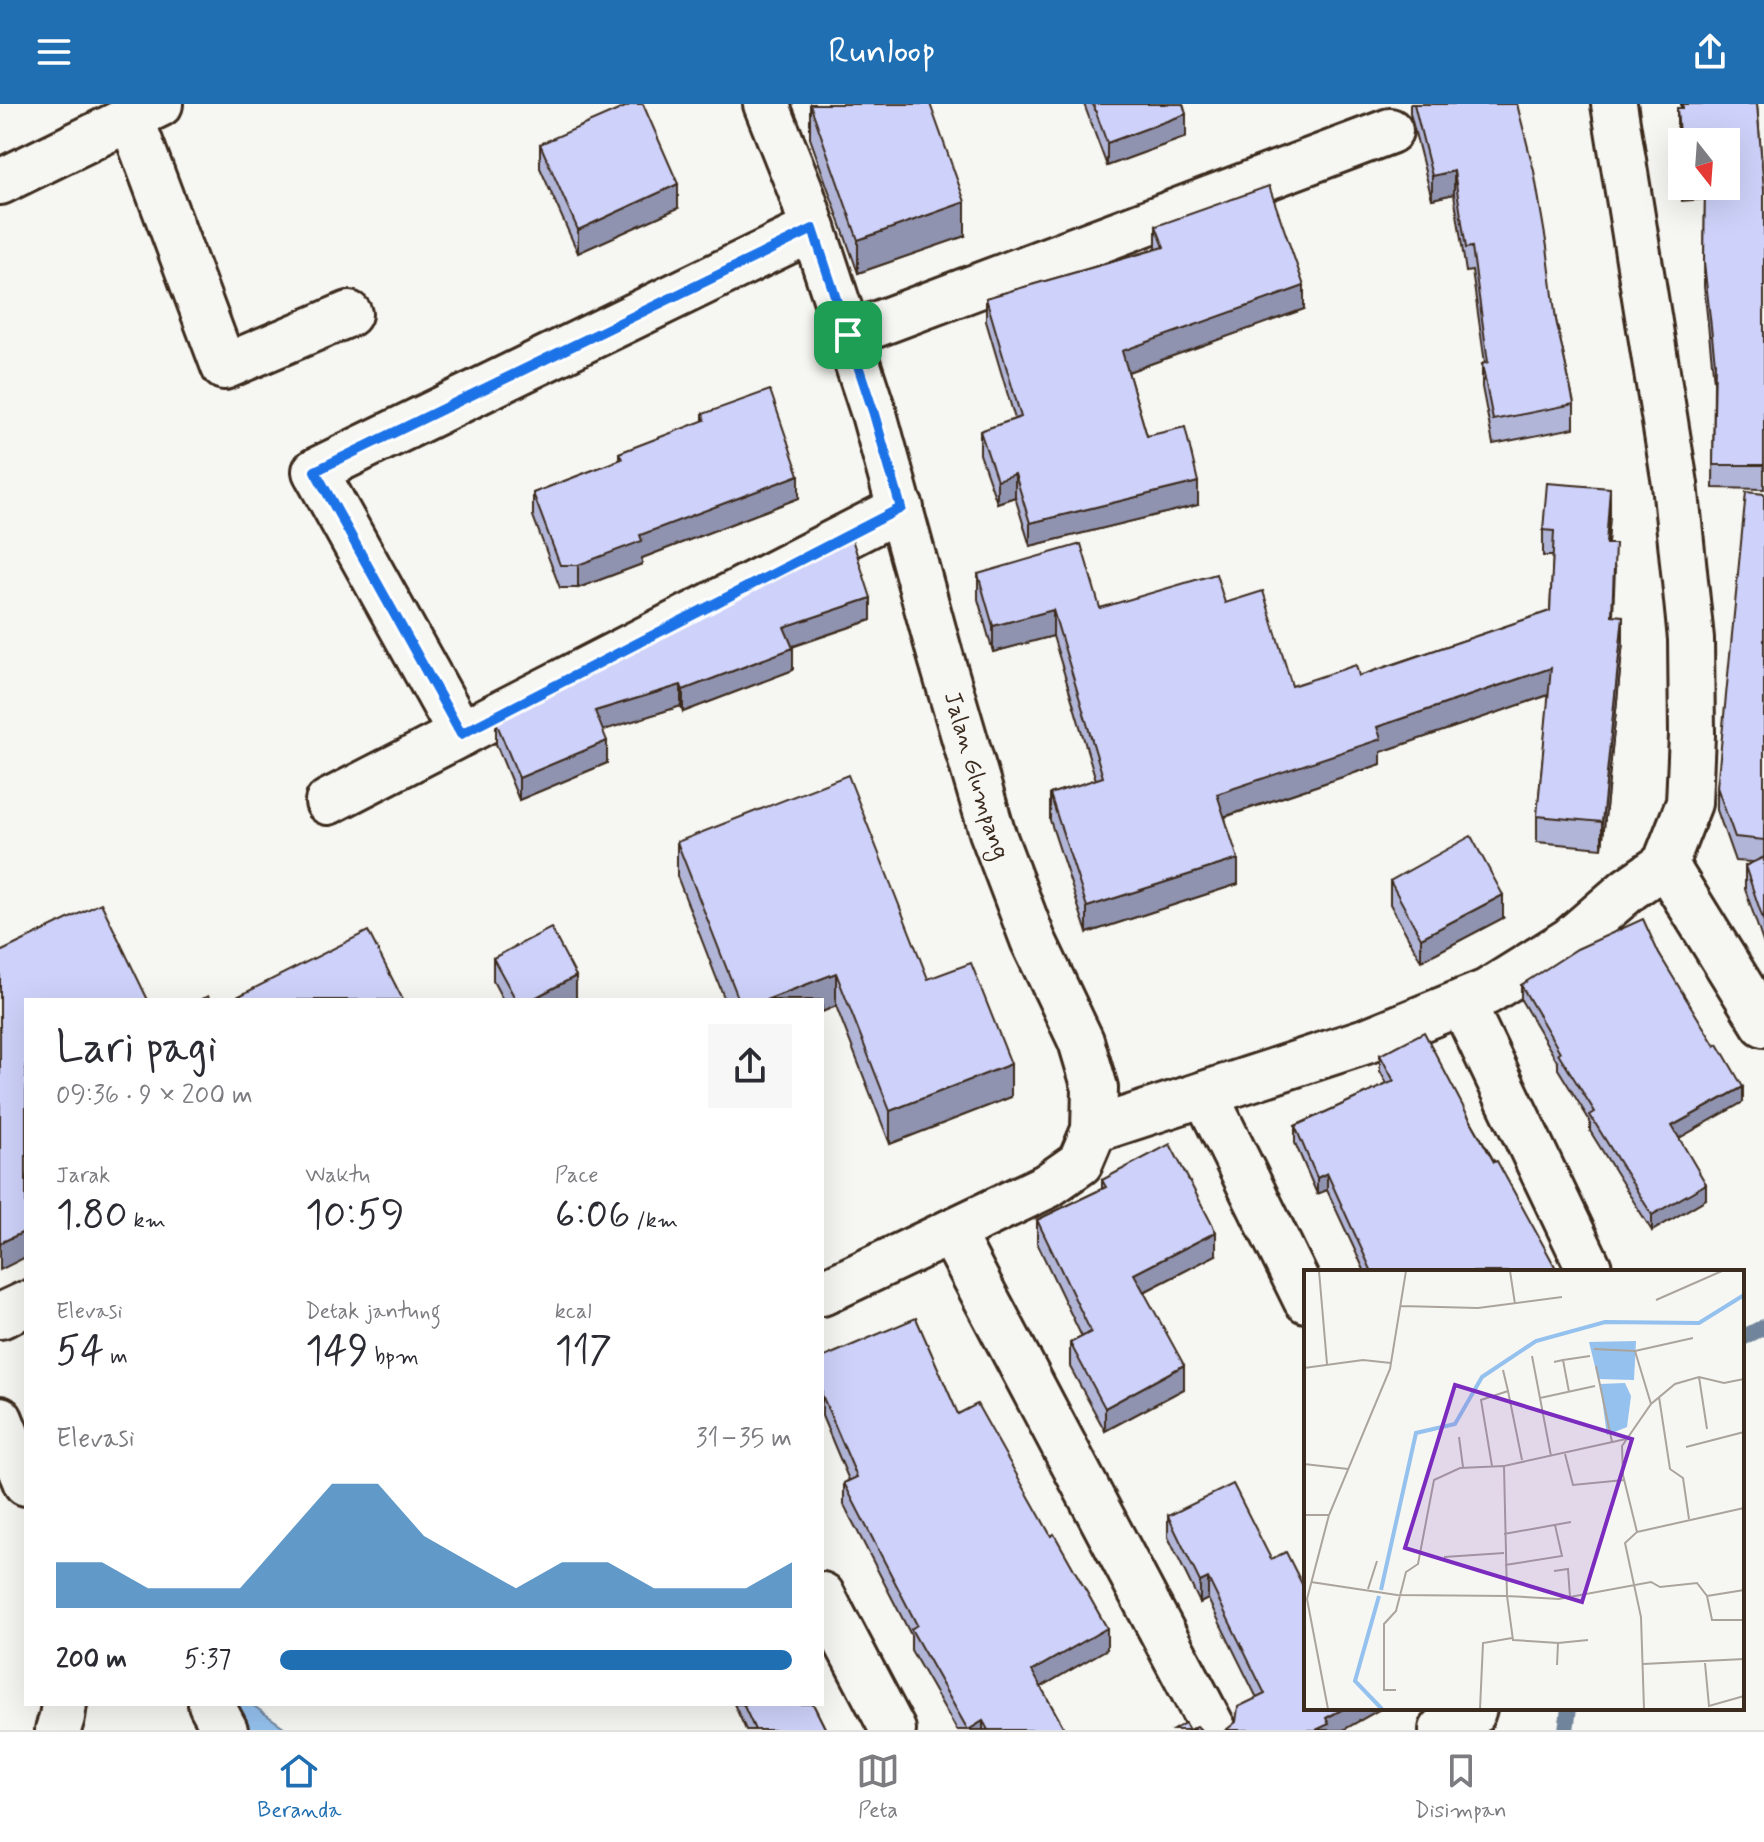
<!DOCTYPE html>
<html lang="id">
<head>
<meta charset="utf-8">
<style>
  :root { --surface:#fff; --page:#f7f7f7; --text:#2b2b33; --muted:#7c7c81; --line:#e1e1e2; --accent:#1f6fb2 }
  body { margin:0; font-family:Mynerve,sans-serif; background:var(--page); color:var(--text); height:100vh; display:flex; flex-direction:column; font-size:30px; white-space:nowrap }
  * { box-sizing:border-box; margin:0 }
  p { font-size:26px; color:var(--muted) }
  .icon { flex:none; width:44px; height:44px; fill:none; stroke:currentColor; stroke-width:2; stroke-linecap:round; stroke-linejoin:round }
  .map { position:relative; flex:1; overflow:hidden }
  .details { position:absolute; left:24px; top:894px; width:800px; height:708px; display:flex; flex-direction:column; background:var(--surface); border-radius:0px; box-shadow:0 8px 32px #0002 }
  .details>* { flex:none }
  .needle { width:52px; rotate:163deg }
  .controls { position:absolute; left:1668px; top:24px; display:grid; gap:16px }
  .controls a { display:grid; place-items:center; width:72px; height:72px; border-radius:0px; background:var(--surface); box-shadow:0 8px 32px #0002; font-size:40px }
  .pin { position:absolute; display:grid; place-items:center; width:68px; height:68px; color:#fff; margin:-34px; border-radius:16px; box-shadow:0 4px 12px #0006 }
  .round { display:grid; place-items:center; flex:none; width:84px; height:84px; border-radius:0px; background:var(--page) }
  .summary { display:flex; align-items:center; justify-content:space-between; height:136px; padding:0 32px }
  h1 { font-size:44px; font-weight:600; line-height:60px }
  .figures { display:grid; grid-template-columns:repeat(3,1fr); gap:12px; height:136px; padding:8px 32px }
  .figures div { display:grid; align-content:center }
  .figures b { font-size:40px; font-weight:600 }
  .figures small { font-size:22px; font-weight:400 }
  .figures p { font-size:22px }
  .chart { height:224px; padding:16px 32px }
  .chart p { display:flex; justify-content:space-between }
  .chart svg { width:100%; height:144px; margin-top:8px; fill:var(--accent); opacity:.7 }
  ul { padding:0 32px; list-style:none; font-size:26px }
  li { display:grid; grid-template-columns:128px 96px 1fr; align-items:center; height:60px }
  li i { height:20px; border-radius:10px; background:var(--accent) }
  header { display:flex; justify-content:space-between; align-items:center; height:104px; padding:0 32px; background:var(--accent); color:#fff; font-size:36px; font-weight:600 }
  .tab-bar { display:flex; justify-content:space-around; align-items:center; height:112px; border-top:2px solid var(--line); background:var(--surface); font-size:22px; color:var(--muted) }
  .tab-bar a { display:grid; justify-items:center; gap:4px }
  .tab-bar .active { color:var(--accent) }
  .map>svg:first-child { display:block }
</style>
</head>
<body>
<header><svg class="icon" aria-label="menu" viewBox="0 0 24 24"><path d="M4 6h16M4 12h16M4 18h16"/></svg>Runloop<svg class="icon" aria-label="share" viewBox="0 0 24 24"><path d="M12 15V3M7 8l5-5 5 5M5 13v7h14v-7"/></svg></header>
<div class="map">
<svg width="1764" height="1626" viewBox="0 0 1764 1626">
  <rect width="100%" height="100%" fill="#f6f6f2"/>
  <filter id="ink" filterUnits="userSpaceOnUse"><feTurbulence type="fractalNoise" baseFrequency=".0125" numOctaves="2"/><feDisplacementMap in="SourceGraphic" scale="16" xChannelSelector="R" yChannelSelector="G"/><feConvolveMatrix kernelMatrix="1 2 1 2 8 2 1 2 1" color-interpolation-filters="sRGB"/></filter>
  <g filter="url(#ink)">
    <polygon fill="#94c1ee" stroke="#70859b" stroke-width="2" points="237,1600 251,1600 288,1626 197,1626"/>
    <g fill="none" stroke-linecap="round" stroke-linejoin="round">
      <g stroke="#70859b" stroke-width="16">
        <polyline points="1742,1234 1764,1223"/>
        <polyline points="1566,1626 1569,1604"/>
      </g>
      <defs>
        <g id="minor">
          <path id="s1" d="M 766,0 L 800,85 L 874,310 L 939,547 L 992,728 L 1033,836 L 1081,937 L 1095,984 L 1094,1026 L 1080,1059 L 1047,1082 L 822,1189"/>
          <polyline points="131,14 224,263 349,210"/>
          <polyline points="0,78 160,0"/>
          <polyline points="848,231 1390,27"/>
          <polyline points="461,630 315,367 813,125"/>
          <polyline points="328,698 901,404"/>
          <polyline points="1665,760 1764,920"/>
          <polyline points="1462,898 1589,1164"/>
          <polyline points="1205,990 1306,1196"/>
          <polyline points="1094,1026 1366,937 1487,888 1570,836 1629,785 1665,760 1689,699 1692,631 1691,535 1675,380 1614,0"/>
          <polyline points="951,1128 1214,1626"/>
          <polyline points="0,1212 26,1200"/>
          <polyline points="0,1315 26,1379"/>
          <polyline points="822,1491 893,1626"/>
          <polyline points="211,1600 225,1626"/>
          <polyline points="58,1626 62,1613 64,1600"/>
          <polyline points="1442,1626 1472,1610 1474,1604"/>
        </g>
      </defs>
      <use href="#minor" stroke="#3b2a1e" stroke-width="50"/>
      <use href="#minor" stroke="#f6f6f2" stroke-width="44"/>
    </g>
    <g fill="#b1b5d7" stroke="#3b2a1e" stroke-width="2" fill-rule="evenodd">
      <polygon points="810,0 965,132 858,169 810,34"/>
      <polygon points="1084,0 1183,0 1186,33 1107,62"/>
      <polygon points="1410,0 1517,0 1556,216 1574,300 1574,324 1493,340 1482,283 1482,260 1485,259 1472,167 1466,168 1454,90 1432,95 1410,9"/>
      <path d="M 1681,0 L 1757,0 L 1764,86 L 1764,385 L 1713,384 L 1714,278 L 1704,182 L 1705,95 L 1682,97 L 1677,27 L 1677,4 L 1681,4 ZM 1682,38 L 1726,82 L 1682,82 Z"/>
      <polygon points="540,40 678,104 578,149 540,64"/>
      <polygon points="1156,122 1304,205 1128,268 1147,332 1198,401 1030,442 1015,393 997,399 980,350 980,327 1015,315 986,217 986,194 1156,145"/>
      <polygon points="703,310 799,394 642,454 642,460 578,484 560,484 533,412 533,389 619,356 619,349 703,317"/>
      <polygon points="1764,390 1764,841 1745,785 1745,762 1753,758 1735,757 1717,706 1717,683"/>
      <polygon points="1610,410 1608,440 1615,465 1613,511 1623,538 1602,744 1537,738 1537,712 1549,591 1381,648 1381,660 1225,713 1238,780 1087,829 1050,716 1050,690 1096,676 1053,532 993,548 978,495 978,470 1100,504 1225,499 1292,582 1359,572 1550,507 1553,452 1543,452 1543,426"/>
      <polygon points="871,516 792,543 793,566 683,608 681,602 603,626 607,659 519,696 496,640 496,618"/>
      <polygon points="677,738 928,875 1011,993 890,1040 836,902 822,908 822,896 725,896 677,772"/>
      <polygon points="1390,777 1503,814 1421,857 1390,800"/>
      <polygon points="1659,850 1743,998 1679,1034 1706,1095 1652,1127 1590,1027 1590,1017 1558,965 1558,959 1521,896 1521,881"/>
      <polygon points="493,854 576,895 503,896 493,877"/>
      <polygon points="1380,951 1467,1010 1558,1168 1365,1168 1327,1086 1317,1090 1295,1039 1295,1022 1387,980 1380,967"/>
      <polygon points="1102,1076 1216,1151 1144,1188 1184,1285 1105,1327 1070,1263 1070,1239 1082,1233 1037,1139 1037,1116 1102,1085"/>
      <polygon points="822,1254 958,1310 1107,1545 1041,1583 1065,1626 957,1626 911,1546 911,1531 844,1401 844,1379 849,1376 822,1312"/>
      <polygon points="1168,1412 1306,1604 1382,1604 1343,1626 1236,1618 1257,1594 1208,1495 1200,1499 1168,1433"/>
      <polygon points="734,1600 813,1600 826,1626 746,1626"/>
    </g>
    <g fill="#9093af" stroke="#3b2a1e" stroke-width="2">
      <polygon points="1186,10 1186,33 1107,62 1107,39"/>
      <polygon points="1454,67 1454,90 1432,95 1432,72"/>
      <polygon points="678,80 678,104 578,149 578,126"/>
      <polygon points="965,98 965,132 858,169 858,136"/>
      <polygon points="1304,182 1304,205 1122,270 1122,247"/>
      <polygon points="1015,370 1015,393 997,399 997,376"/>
      <polygon points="799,371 799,394 642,454 642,460 578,484 578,461 640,431"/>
      <polygon points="1198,378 1198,401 1030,442 1030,419"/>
      <polygon points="1610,384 1610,410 1606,465 1606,440"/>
      <polygon points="871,494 871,516 784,545 784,523"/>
      <polygon points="1053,506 1053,532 993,548 993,522"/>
      <polygon points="1623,512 1623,538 1602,744 1602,718"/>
      <polygon points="793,544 793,566 683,608 683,586"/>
      <polygon points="1551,564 1551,590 1381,648 1381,660 1217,715 1217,690 1377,623"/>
      <polygon points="681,581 681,602 595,629 595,607"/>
      <polygon points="607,637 607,659 519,696 519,674"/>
      <polygon points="1238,755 1238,780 1087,829 1087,803"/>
      <polygon points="1503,791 1503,814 1421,857 1421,834"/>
      <polygon points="836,869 836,902 822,908 822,896 766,896"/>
      <polygon points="576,872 576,895 531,896"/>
      <polygon points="1011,960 1011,993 890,1040 890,1007"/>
      <polygon points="1743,983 1743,998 1672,1038 1672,1022"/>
      <polygon points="1327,1069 1327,1086 1317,1090 1317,1074"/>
      <polygon points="1706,1080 1706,1095 1652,1127 1652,1111"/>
      <polygon points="26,1127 26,1153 0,1166 0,1139"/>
      <polygon points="1216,1128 1216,1151 1134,1193 1134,1170"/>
      <polygon points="1184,1261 1184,1285 1105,1327 1105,1304"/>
      <polygon points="1208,1474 1208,1495 1200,1499 1200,1478"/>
      <polygon points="1107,1524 1107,1545 1032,1588 1032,1567"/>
      <polygon points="1345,1604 1382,1604 1343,1626 1316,1626 1326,1614"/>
      <polygon points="983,1617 983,1626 968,1626"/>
    </g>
    <g fill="#ced2fa" stroke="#3b2a1e" stroke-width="2">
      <polygon points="632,0 643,0 678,80 578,126 540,40"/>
      <polygon points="810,0 930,0 965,98 858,136"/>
      <polygon points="1093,0 1183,0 1186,10 1107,39"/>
      <polygon points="1414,0 1517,0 1534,67 1547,143 1556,216 1574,300 1493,316 1482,260 1488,258 1472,143 1466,144 1454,67 1432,72"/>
      <polygon points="1683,0 1757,0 1764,86 1764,361 1713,361 1715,259 1704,159 1705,82 1726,82 1726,38 1682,38 1682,72 1677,4 1683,4"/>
      <polygon points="1269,82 1304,182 1122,247 1147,332 1185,323 1198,378 1030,419 1015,370 997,376 980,327 1021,313 986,194 1164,143 1156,122"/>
      <polygon points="770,286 799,371 640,431 642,437 578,461 560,461 533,389 622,355 619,349 705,316 703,310"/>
      <polygon points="1547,379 1610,384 1606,440 1615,440 1612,511 1623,512 1602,718 1537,712 1551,564 1377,623 1381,635 1217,690 1238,755 1087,803 1050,690 1103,673 1053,506 993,522 978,470 1081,440 1100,504 1216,470 1225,499 1263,487 1292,582 1356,561 1359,572 1550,507 1554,427 1543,426"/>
      <polygon points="1746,388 1764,390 1764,736 1735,733 1717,683"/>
      <polygon points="852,435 871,494 784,523 793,544 683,586 681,581 595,607 607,637 519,674 496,618"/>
      <polygon points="848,671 928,875 971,859 1011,960 890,1007 836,869 766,896 739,896 677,738"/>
      <polygon points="1471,732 1503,791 1421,834 1390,777"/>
      <polygon points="1764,753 1764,818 1745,762"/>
      <polygon points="101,799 148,896 26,896 26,1127 0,1139 0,848"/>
      <polygon points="1643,815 1659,850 1715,942 1718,940 1743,983 1672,1022 1706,1080 1652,1111 1590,1011 1595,1008 1558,949 1560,948 1521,881 1577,845"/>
      <polygon points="551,824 576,872 531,896 516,896 493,854"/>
      <polygon points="368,827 403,896 231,896"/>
      <polygon points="208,892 210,896 200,896"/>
      <polygon points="1424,928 1467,1010 1494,1058 1497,1057 1558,1168 1372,1168 1327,1069 1317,1074 1295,1022 1394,977 1380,951"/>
      <polygon points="1170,1040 1216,1128 1134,1170 1184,1261 1105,1304 1070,1239 1091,1228 1037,1116 1106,1083 1102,1076"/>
      <polygon points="916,1214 958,1310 977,1300 1051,1432 1054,1430 1107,1524 1032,1567 1065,1626 988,1626 983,1617 968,1626 911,1525 917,1521 844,1379 857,1373 822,1291 822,1254"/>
      <polygon points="1233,1380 1271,1455 1286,1448 1306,1488 1306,1604 1345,1604 1326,1614 1329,1620 1316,1626 1226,1626 1236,1618 1238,1603 1265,1590 1208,1474 1200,1478 1168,1412"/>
      <polygon points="743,1600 813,1600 826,1626 755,1626"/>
      <polygon points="1185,1619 1189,1626 1197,1622 1201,1626 1173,1626"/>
    </g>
  </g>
  <g fill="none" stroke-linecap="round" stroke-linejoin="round" filter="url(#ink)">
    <defs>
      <polygon id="route" points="813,125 874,310 901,404 461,630 315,367"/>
    </defs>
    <use href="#route" stroke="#fff" stroke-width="16"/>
    <use href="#route" stroke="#1a73e8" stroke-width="10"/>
  </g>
  <g text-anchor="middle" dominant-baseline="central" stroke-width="6" stroke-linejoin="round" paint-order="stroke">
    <g font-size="24" fill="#3b2a1e" stroke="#f6f6f2">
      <text stroke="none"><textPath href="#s1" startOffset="704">Jalan Glumpang</textPath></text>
    </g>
  </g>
  <g transform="translate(1304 1166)">
    <rect width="440" height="440" fill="#f6f6f2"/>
    <path d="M 332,71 L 330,110 L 294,109 L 285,72 ZM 321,113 L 327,126 L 323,157 L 303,165 L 296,114 Z" fill="#94c1ee"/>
    <path fill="none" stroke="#94c1ee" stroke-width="4" d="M 77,320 L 112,163 L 151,154 L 178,107 L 232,71 L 301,52 L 395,53 L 440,25M 75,326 L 51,411 L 78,439"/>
    <path fill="none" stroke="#aba49d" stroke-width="2" d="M 15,1 L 23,94M 206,1 L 211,34M 352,30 L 418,1M 97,36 L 174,38 L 258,27M 290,79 L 331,81 L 389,68M 331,81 L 347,134M 228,86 L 247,186M 259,90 L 286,86M 250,92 L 259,90 L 265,122M 292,96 L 308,172M 0,98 L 59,90 L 87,93M 395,107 L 403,159M 204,121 L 218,190M 355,127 L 366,199 L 379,208 L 385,249M 236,128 L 291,116M 155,167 L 159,197M 382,177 L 440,162M 261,184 L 269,215 L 320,210M 0,194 L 44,199M 188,196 L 177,130 L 204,121 L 199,100M 0,245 L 25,245M 333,262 L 440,238M 200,264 L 267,252M 140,287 L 200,283M 201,295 L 258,286 L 251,255M 250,301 L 264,299 L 266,327M 7,312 L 93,325 L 203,326 L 200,196 L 322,169M 64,319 L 73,291M 403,326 L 440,320M 254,373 L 284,370M 401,393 L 405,436 L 440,426M 339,394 L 440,389M 253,395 L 254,373 L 209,370 L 203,326 L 255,329 L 347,312 L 356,317 L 393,313 L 403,326 L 408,350 L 440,350M 92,420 L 80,420 L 80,354 L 92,341 L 102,302 L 114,294 L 130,210 L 156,198 L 200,196M 24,439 L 3,329 L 25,245 L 86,99 L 102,1M 176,439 L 179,373 L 208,368M 340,439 L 337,347 L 321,273 L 333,262 L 319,205 L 318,176 L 347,134 L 371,114 L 395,107 L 420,113 L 440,109"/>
    <path fill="#7b2cbf" fill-opacity="0.15" stroke="#7b2cbf" stroke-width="4" d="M 151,115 L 328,169 L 278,332 L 101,278 Z"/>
    <rect width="440" height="440" fill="none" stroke="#3b2a1e" stroke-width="4"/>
  </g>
</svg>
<div class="controls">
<a><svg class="needle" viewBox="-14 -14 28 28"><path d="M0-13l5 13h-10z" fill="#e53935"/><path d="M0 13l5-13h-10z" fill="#7c7c81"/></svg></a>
</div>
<div class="pin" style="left:848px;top:231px;background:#1e9e55"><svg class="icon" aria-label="arrive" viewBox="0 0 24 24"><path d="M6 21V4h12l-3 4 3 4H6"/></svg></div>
<section class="details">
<div class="summary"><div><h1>Lari pagi</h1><p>09:36 · 9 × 200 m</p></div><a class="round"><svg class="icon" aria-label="share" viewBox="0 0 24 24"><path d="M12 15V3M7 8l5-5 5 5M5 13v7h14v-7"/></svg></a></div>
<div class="figures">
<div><p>Jarak</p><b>1.80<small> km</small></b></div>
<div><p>Waktu</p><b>10:59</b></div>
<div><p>Pace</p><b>6:06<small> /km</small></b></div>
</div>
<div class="figures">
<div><p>Elevasi</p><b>54<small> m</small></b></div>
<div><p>Detak jantung</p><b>149<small> bpm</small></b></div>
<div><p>kcal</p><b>117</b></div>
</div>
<div class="chart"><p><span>Elevasi</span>31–35 m</p>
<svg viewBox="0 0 160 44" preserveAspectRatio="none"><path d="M0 44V30L10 30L20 38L30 38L40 38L50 22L60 6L70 6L80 22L90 30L100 38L110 30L120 30L130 38L140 38L150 38L160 30V44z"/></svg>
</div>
<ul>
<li><b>200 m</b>5:37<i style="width:100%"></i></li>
</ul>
</section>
</div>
<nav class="tab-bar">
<a class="active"><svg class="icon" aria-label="home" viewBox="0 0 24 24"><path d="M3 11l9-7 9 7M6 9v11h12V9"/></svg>Beranda</a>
<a><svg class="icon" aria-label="map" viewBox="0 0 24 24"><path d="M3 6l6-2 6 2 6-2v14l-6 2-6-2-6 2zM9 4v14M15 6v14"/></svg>Peta</a>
<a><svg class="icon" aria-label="saved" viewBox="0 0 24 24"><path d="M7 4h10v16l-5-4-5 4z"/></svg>Disimpan</a>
</nav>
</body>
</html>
